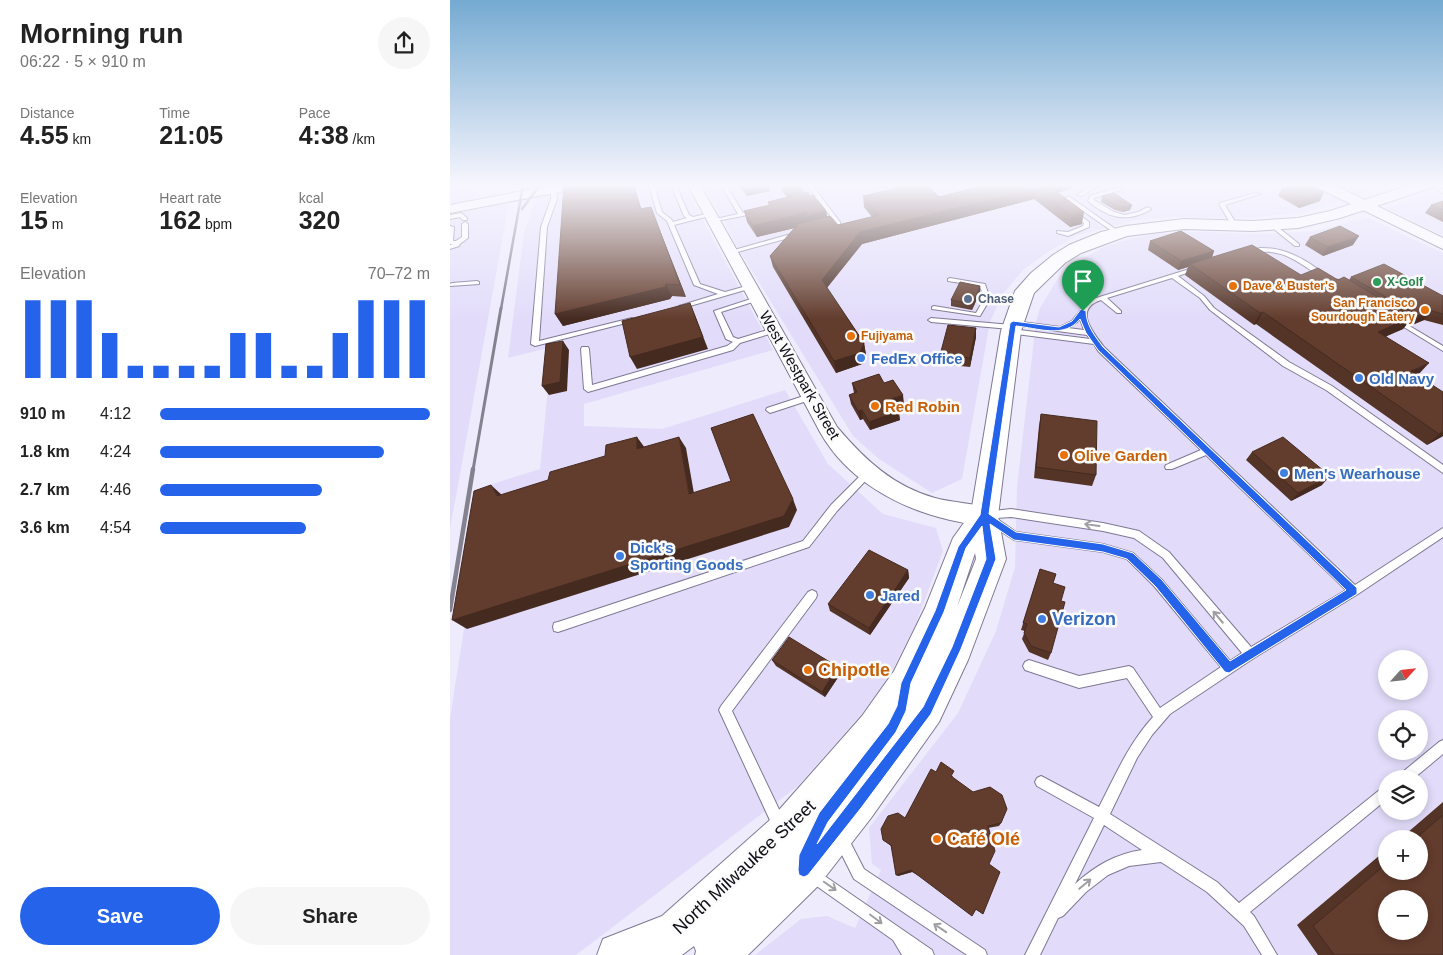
<!DOCTYPE html>
<html lang="en">
<head>
<meta charset="utf-8">
<style>
  :root { --surface:#fff; --page:#f6f6f6; --text:#222; --muted:#767676; --accent:#2563eb }
  body { margin:0; font-family:Arial,sans-serif; background:var(--page); color:var(--text); height:100vh; display:flex; flex-direction:column; font-size:19px; white-space:nowrap }
  * { box-sizing:border-box; margin:0 }
  p { font-size:16px; color:var(--muted) }
  .icon { flex:none; width:28px; height:28px; fill:none; stroke:currentColor; stroke-width:2; stroke-linecap:round; stroke-linejoin:round }
  .map { position:relative; flex:1; overflow:hidden }
  .panel { display:flex; flex-direction:column; background:var(--surface); width:450px }
  .panel>* { flex:none }
  .needle { width:32px; rotate:63deg }
  .controls { position:absolute; left:928px; top:650px; display:grid; gap:10px }
  .controls a { display:grid; place-items:center; width:50px; height:50px; border-radius:50%; background:var(--surface); box-shadow:0 2px 8px #0003; font-size:25px }
  .pin { position:absolute; display:grid; place-items:center; width:42px; height:42px; color:#fff; margin:-51px -21px; border-radius:50% 50% 50% 0; rotate:-45deg; box-shadow:0 0 5px #0007 }
  .pin .icon { rotate:45deg }
  .round { display:grid; place-items:center; flex:none; width:52px; height:52px; border-radius:26px; background:var(--page) }
  .overview { display:flex; align-items:center; justify-content:space-between; height:85px; padding:0 20px }
  h1 { font-size:28px; font-weight:700; line-height:38px }
  .stats { display:grid; grid-template-columns:repeat(3,1fr); gap:8px; height:85px; padding:5px 20px }
  .stats div { display:grid; align-content:center }
  .stats b { font-size:25px; font-weight:700 }
  .stats small { font-size:14px; font-weight:400 }
  .stats p { font-size:14px }
  .chart { height:140px; padding:10px 20px }
  .chart p { display:flex; justify-content:space-between }
  .chart svg { width:100%; height:90px; margin-top:5px; stroke:var(--accent); stroke-width:6 }
  .primary-button { display:flex; gap:10px; margin-top:auto; padding:10px 20px }
  .primary-button a { flex:1; height:58px; border-radius:30px; background:var(--accent); color:#fff; font-size:20px; font-weight:700; line-height:58px; text-align:center }
  .primary-button a+a { background:var(--page); color:var(--text) }
  ul { padding:0 20px; list-style:none; font-size:16px }
  li { display:grid; grid-template-columns:80px 60px 1fr; align-items:center; height:38px }
  li i { height:12px; border-radius:6px; background:var(--accent) }
  main { display:flex; flex:1; min-height:0 }
  .map>svg:first-child { display:block }
</style>
</head>
<body>
<main>
<section class="panel">
<div class="overview"><div><h1>Morning run</h1><p>06:22 · 5 × 910 m</p></div><a class="round"><svg class="icon" aria-label="share" viewBox="0 0 24 24"><path d="M12 15V3M7 8l5-5 5 5M5 13v7h14v-7"/></svg></a></div>
<div class="stats">
<div><p>Distance</p><b>4.55<small> km</small></b></div>
<div><p>Time</p><b>21:05</b></div>
<div><p>Pace</p><b>4:38<small> /km</small></b></div>
</div>
<div class="stats">
<div><p>Elevation</p><b>15<small> m</small></b></div>
<div><p>Heart rate</p><b>162<small> bpm</small></b></div>
<div><p>kcal</p><b>320</b></div>
</div>
<div class="chart"><p><span>Elevation</span>70–72 m</p>
<svg viewBox="0 0 160 44" preserveAspectRatio="none"><path d="M5 44V6M15 44V6M25 44V6M35 44V22M45 44V38M55 44V38M65 44V38M75 44V38M85 44V22M95 44V22M105 44V38M115 44V38M125 44V22M135 44V6M145 44V6M155 44V6"/></svg>
</div>
<ul>
<li><b>910 m</b>4:12<i style="width:100%"></i></li>
<li><b>1.8 km</b>4:24<i style="width:83%"></i></li>
<li><b>2.7 km</b>4:46<i style="width:60%"></i></li>
<li><b>3.6 km</b>4:54<i style="width:54%"></i></li>
</ul>
<div class="primary-button"><a>Save</a><a>Share</a></div>
</section>
<div class="map">
<svg width="993" height="955" viewBox="0 0 993 955">
  <rect width="100%" height="100%" fill="#eeebfd"/>
  <g fill="#e2dcfa" fill-rule="evenodd">
    <polygon points="0,185 27,185 23,202 0,206"/>
    <polygon points="95,185 234,185 323,350 134,404 134,426 212,429 335,390 378,464 433,514 486,528 493,551 466,623 432,691 348,786 126,955 0,955 0,719 36,486 90,469 102,347 58,358 74,233 87,196"/>
    <polygon points="254,185 944,185 853,213 794,218 721,217 682,221 628,235 601,250 574,269 552,295 540,322 512,479 482,493 429,459 403,436 291,253"/>
    <polygon points="993,189 993,236 939,209 939,207"/>
    <polygon points="59,202 7,491 0,528 0,214"/>
    <path d="M 918,218 L 993,253 L 993,955 L 305,955 L 351,919 L 377,916 L 405,928 L 431,870 L 422,864 L 419,828 L 508,713 L 546,631 L 565,567 L 567,487 L 586,322 L 590,308 L 608,278 L 632,259 L 654,247 L 679,239 L 704,234 L 748,232 L 815,234 L 865,231 ZM 936,659 L 969,659 L 969,691 L 936,691 ZM 936,719 L 969,719 L 969,751 L 936,751 ZM 936,779 L 969,779 L 969,811 L 936,811 ZM 936,839 L 969,839 L 969,871 L 936,871 ZM 936,899 L 969,899 L 969,931 L 936,931 Z"/>
  </g>
  <g fill="none" stroke-linecap="round" stroke-linejoin="round">
    <defs>
      <g id="service">
        <polygon points="199,185 204,185 212,212 221,219 223,222 237,218 234,216 221,185 226,185 239,215 243,217 260,213 263,215 224,225 250,284 275,292 300,285 303,287 302,288 233,308 229,308 229,306 268,294 244,285 217,221 207,213"/>
        <polygon points="271,185 276,185 293,213 306,210 308,211 308,213 261,222 261,220 288,214"/>
        <polygon points="357,185 362,185 390,222 390,224 373,228 373,226 385,222 368,200 353,203 353,201 366,197"/>
        <polygon points="643,185 649,185 632,196 627,195"/>
        <polygon points="979,185 985,185 993,189 993,193"/>
        <path d="M 669,187 L 672,189 L 671,190 L 644,198 L 644,200 L 664,212 L 675,215 L 688,212 L 698,207 L 701,209 L 700,210 C 676,223 658,218 638,201 L 640,196 Z"/>
        <polygon points="101,189 106,190 107,199 97,227 89,341 182,318 185,320 184,321 85,346 81,344 91,227 101,199"/>
        <polygon points="805,193 810,194 775,205 787,225 782,226 769,204 770,203"/>
        <polygon points="616,197 620,197 671,233 666,234 616,199"/>
        <polygon points="621,211 625,211 639,222 639,227 618,236 607,233 607,231 618,232 633,226 634,223 621,213"/>
        <polygon points="11,213 17,218 17,220 13,220 10,217 0,219 0,215"/>
        <polygon points="15,222 18,224 18,238 10,244 9,246 0,249 0,245 3,244 0,244 0,226 4,227 3,241 6,241 12,237 12,224"/>
        <polygon points="820,224 824,224 849,244 849,246 845,246 820,226"/>
        <polygon points="348,232 351,234 350,235 280,254 277,252"/>
        <path d="M 810,248 C 834,247 858,260 876,276 L 871,277 C 846,261 831,246 799,254 L 796,252 Z"/>
        <path d="M 746,267 L 751,268 L 728,276 L 754,296 L 764,308 L 839,362 L 882,386 L 993,465 L 993,473 L 876,390 L 833,366 L 760,310 L 750,298 L 722,278 L 657,298 L 671,311 L 671,313 L 667,313 L 651,300 C 623,309 643,333 654,347 L 905,585 L 993,528 L 993,537 L 908,594 L 804,658 L 720,714 L 702,735 L 687,758 L 660,814 L 767,882 L 789,903 L 932,788 L 936,786 L 936,800 L 800,912 L 804,916 L 827,955 L 812,955 L 794,926 L 757,892 L 711,862 L 679,866 L 658,875 L 636,892 L 613,916 L 608,918 L 590,955 L 575,955 L 644,818 L 587,786 L 585,782 L 587,778 L 591,776 L 595,778 L 649,807 C 665,776 679,743 703,717 L 677,678 L 629,688 L 575,670 L 573,666 L 575,662 L 579,660 L 629,676 L 679,666 L 683,668 L 710,708 L 771,667 L 704,586 L 677,559 L 653,552 L 564,540 L 538,523 L 537,519 L 534,518 L 532,515 L 534,512 L 561,509 L 653,523 L 689,531 L 719,552 L 801,647 L 896,590 L 756,455 L 722,469 L 716,469 L 715,467 L 716,465 L 751,450 L 648,351 L 644,344 L 559,333 L 558,331 L 560,329 L 481,322 L 478,320 L 481,318 L 562,325 L 565,327 L 562,329 L 640,339 L 637,335 L 563,325 L 560,323 L 563,321 L 610,327 L 622,321 L 636,304 L 643,299 ZM 630,319 L 634,330 L 618,328 L 626,323 ZM 561,517 L 653,531 L 684,538 L 713,558 L 792,653 L 780,661 L 712,580 L 683,553 L 653,544 L 566,532 L 546,518 ZM 654,825 L 692,850 C 665,854 645,866 625,884 Z"/>
        <polygon points="500,278 535,284 540,299 530,316 482,309 482,307 484,306 526,313 534,299 530,286 498,281 498,279"/>
        <polygon points="27,281 29,282 29,284 0,286 0,284 2,283"/>
        <polygon points="307,297 309,298 309,300 271,312 283,337 288,339 324,328 326,328 326,332 290,343 283,350 138,392 134,389 131,349 132,347 138,347 139,349 142,385 277,346 283,342 276,339 264,311"/>
        <polygon points="946,318 993,346 993,351 944,321 943,320"/>
        <polygon points="360,394 363,395 364,397 363,399 320,413 316,410 317,408"/>
        <polygon points="417,471 420,472 421,474 420,476 387,511 359,547 108,632 104,631 103,627 104,623 108,622 353,541 381,505 414,472"/>
        <polygon points="362,590 366,592 367,595 366,598 282,711 336,824 334,829 329,831 324,829 269,710 271,706 358,592"/>
        <polygon points="993,740 993,754 963,779 947,779 949,775 989,742"/>
        <polygon points="391,832 396,834 414,869 535,950 537,955 517,955 404,879 384,839 386,834"/>
        <polygon points="363,868 482,950 484,955 452,955 443,940 358,880 356,875 358,870"/>
      </g>
      <g id="tertiary">
        <polygon points="104,185 131,185 125,189 0,213 0,205"/>
        <path d="M 238,185 L 250,185 L 387,427 C 414,459 444,487 485,498 C 504,503 524,503 542,509 L 545,516 L 542,523 C 529,527 514,523 500,520 C 448,508 397,480 370,432 Z"/>
      </g>
      <polygon id="secondary" points="866,185 884,185 993,238 993,249 868,188"/>
      <path id="primary" d="M 960,185 L 983,185 L 981,188 L 890,218 L 848,228 L 803,231 L 734,229 L 677,236 L 631,253 L 615,263 L 584,293 L 571,331 L 548,516 L 556,559 L 518,660 L 489,722 L 421,818 L 369,885 L 298,955 L 245,955 L 246,951 L 244,946 L 232,955 L 147,955 L 153,939 L 212,916 L 321,819 L 412,716 L 444,671 L 475,608 L 503,538 L 521,513 L 551,331 L 565,291 L 581,273 L 603,255 L 619,245 L 651,232 L 676,226 L 734,219 L 803,221 L 848,218 L 880,211 ZM 525,553 L 526,559 L 507,607 Z"/>
    </defs>
    <use href="#service" stroke="#7e7893" stroke-width="2"/>
    <use href="#tertiary" stroke="#7e7893" stroke-width="2"/>
    <use href="#secondary" stroke="#7e7893" stroke-width="2"/>
    <use href="#primary" stroke="#7e7893" stroke-width="2"/>
    <use href="#service" fill="#fff" fill-rule="evenodd"/>
    <use href="#tertiary" fill="#fff" fill-rule="evenodd"/>
    <use href="#secondary" fill="#fff" fill-rule="evenodd"/>
    <use href="#primary" fill="#fff" fill-rule="evenodd"/>
    <g stroke="#858290" stroke-width="2.5">
      <polyline points="72,209 90,185"/>
      <polyline points="51,309 73,185"/>
    </g>
    <polyline stroke="#858290" stroke-width="3" points="23,470 51,308"/>
    <polyline stroke="#858290" stroke-width="4.5" points="0,610 23,469"/>
  </g>
  <g fill="#543427">
    <polygon points="184,185 191,209 205,218 236,297 222,296 220,299 113,326 105,314"/>
    <polygon points="289,185 319,185 320,191 297,196"/>
    <polygon points="331,185 360,196 376,211 377,217 388,225 422,217 414,207 413,196 489,197 536,185 621,189 607,193 632,224 620,227 584,199 412,244 377,288 414,343 416,355 412,364 386,373 323,267 320,256 345,228 307,237 297,222 294,211 319,205 318,202 337,197 332,191"/>
    <polygon points="832,188 870,201 849,208 828,196"/>
    <polygon points="652,196 682,205 680,210 673,212 665,210 651,202"/>
    <polygon points="993,201 993,222 975,213 981,205"/>
    <polygon points="860,237 903,245 873,256 855,245"/>
    <polygon points="700,241 764,251 762,257 851,275 899,280 901,277 993,296 993,325 974,320 962,325 958,323 953,329 936,336 968,375 967,375 993,436 977,445 806,324 804,325 735,275 738,267 728,270 698,250"/>
    <polygon points="530,292 522,310 501,306 501,300"/>
    <polygon points="526,328 526,337 520,367 491,364 490,355"/>
    <polygon points="402,383 454,404 446,407 450,420 420,430 413,419 410,420 401,404 399,395 404,393"/>
    <polygon points="591,414 646,475 642,486 584,478 589,426"/>
    <polygon points="802,452 872,485 841,501 796,460"/>
    <polygon points="590,569 603,583 611,601 601,653 598,660 579,652 572,639 575,631 571,630"/>
    <polygon points="458,570 459,578 420,635 380,611 378,604"/>
    <polygon points="322,660 388,667 391,673 375,697 326,666"/>
    <polygon points="486,772 503,776 502,778 551,823 549,826 538,828 539,864 533,914 462,872 448,876 441,846 433,840 455,818"/>
    <polygon points="993,802 993,955 868,955 847,925 936,850 936,871 969,839 950,839"/>
  </g>
  <g fill="#452a20">
    <polygon points="183,185 184,185 195,221 190,209"/>
    <polygon points="305,185 319,185 320,191 297,196 294,188"/>
    <polygon points="599,185 622,185 621,189 598,195"/>
    <polygon points="586,188 584,199 412,244 374,291 372,280 410,232"/>
    <polygon points="354,192 355,197 340,201 338,195"/>
    <polygon points="874,192 870,201 849,208 854,199"/>
    <polygon points="682,205 680,210 673,212 674,207"/>
    <polygon points="201,207 205,218 236,297 230,285"/>
    <polygon points="376,211 378,222 357,225 307,237 303,226 358,212"/>
    <polygon points="634,212 632,224 620,227 622,216"/>
    <polygon points="909,236 903,245 873,256 878,247"/>
    <polygon points="764,251 761,260 740,264 738,267 728,270 731,261"/>
    <polygon points="216,284 222,296 220,299 113,326 105,314"/>
    <polygon points="530,286 530,292 522,310 523,304"/>
    <polygon points="240,303 258,349 187,369 180,357"/>
    <polygon points="982,311 974,320 962,325 969,316"/>
    <polygon points="813,312 806,324 804,325 810,313"/>
    <polygon points="962,317 953,329 919,344 928,332"/>
    <polygon points="526,328 526,337 520,367 520,358"/>
    <polygon points="113,341 119,350 117,391 99,395 92,386"/>
    <polygon points="414,343 416,355 412,364 386,373 384,361"/>
    <polygon points="979,363 968,375 950,383 961,371"/>
    <polygon points="453,395 454,404 442,408 441,399"/>
    <polygon points="412,410 413,419 410,420 408,411"/>
    <polygon points="449,411 450,420 420,430 419,422"/>
    <polygon points="993,431 993,436 977,445 989,434"/>
    <polygon points="187,437 195,448 187,449"/>
    <polygon points="229,437 236,448 246,505 239,494"/>
    <polygon points="880,476 872,485 841,501 848,493"/>
    <polygon points="41,485 53,496 47,496"/>
    <polygon points="343,499 347,510 339,527 17,629 2,620"/>
    <polygon points="458,570 459,578 420,635 419,628"/>
    <polygon points="388,667 391,673 375,697 372,692"/>
    <polygon points="461,870 462,872 448,876 446,875"/>
  </g>
  <g fill="#623c2d" stroke="#452a20" fill-rule="evenodd">
    <polygon points="114,185 183,185 190,209 201,207 230,285 216,284 215,287 105,314"/>
    <polygon points="293,185 305,185 294,188"/>
    <polygon points="331,185 349,185 354,192 338,195"/>
    <polygon points="460,185 477,185 489,197 536,185 601,185 605,189 607,192 634,212 622,216 586,188 410,232 372,280 414,343 410,353 384,361 320,256 348,224 380,216 388,225 429,215 413,196"/>
    <polygon points="840,185 860,185 874,192 854,199 832,188"/>
    <polygon points="358,192 360,196 363,195 376,211 355,216 358,212 303,226 294,211 320,205 318,202"/>
    <polygon points="664,193 682,205 674,207 666,205 652,196"/>
    <polygon points="993,201 993,210 981,205"/>
    <polygon points="890,226 909,236 878,247 860,237"/>
    <polygon points="731,231 764,251 731,261 700,241"/>
    <polygon points="802,245 851,275 868,268 888,280 894,277 962,317 928,332 979,363 961,371 993,392 993,431 989,434 813,312 810,313 740,264"/>
    <polygon points="934,264 993,296 993,314 982,311 969,316 901,277"/>
    <polygon points="510,282 530,286 523,304 501,300"/>
    <polygon points="240,303 253,337 180,357 172,321"/>
    <polygon points="498,325 526,328 520,358 490,355"/>
    <polygon points="113,341 110,382 92,386 96,344"/>
    <polygon points="429,374 434,383 443,380 453,395 441,399 449,411 419,422 412,410 408,411 399,395 407,392 402,383"/>
    <polygon points="303,414 343,499 334,516 2,620 24,491 41,485 47,496 98,480 100,472 155,456 156,445 187,437 187,449 229,437 239,494 281,481 261,428"/>
    <polygon points="591,414 647,421 646,475 586,467"/>
    <polygon points="833,437 880,476 848,493 802,452"/>
    <polygon points="419,550 458,570 419,628 378,604"/>
    <polygon points="590,569 606,574 603,583 615,587 611,601 615,602 601,653 581,646 574,633 577,624 573,623"/>
    <polygon points="339,637 388,667 372,692 322,660"/>
    <polygon points="491,762 504,771 501,776 523,792 540,787 552,795 557,809 551,823 538,826 545,851 539,864 550,872 533,914 526,909 522,916 461,870 446,875 441,845 433,840 431,829 438,816 448,813 455,818 481,769 486,772"/>
    <path d="M 993,815 L 993,955 L 884,955 L 863,926 L 936,864 L 936,871 L 969,871 L 969,839 L 965,839 ZM 936,899 L 969,899 L 969,931 L 936,931 Z"/>
  </g>
  <defs><path id="oneway-shaft" d="M-6 0H5M1.5-3L5.5 0L1.5 3" fill="none" stroke-width="1.6" stroke-linecap="round" stroke-linejoin="round" transform="scale(1.25)"/></defs>
  <g stroke="#9f9ea2">
    <use href="#oneway-shaft" transform="translate(642 525) rotate(-172)"/>
    <use href="#oneway-shaft" transform="translate(768 617) rotate(-130)"/>
    <use href="#oneway-shaft" transform="translate(635 884) rotate(-40)"/>
    <use href="#oneway-shaft" transform="translate(380 886) rotate(35)"/>
    <use href="#oneway-shaft" transform="translate(426 919) rotate(37)"/>
    <use href="#oneway-shaft" transform="translate(490 928) rotate(-146)"/>
  </g>
  <linearGradient id="sky" x2="0" y2="1"><stop stop-color="#75aad1"/><stop offset="0.58" stop-color="#f7f6fe"/><stop offset="1" stop-color="#f7f6fe" stop-opacity="0"/></linearGradient>
  <rect width="993" height="319" fill="url(#sky)"/>
  <path fill="#2563eb" stroke="#fff" fill-rule="evenodd" d="M 631,309 L 636,311 C 636,325 645,336 653,347 L 907,588 L 907,594 L 779,673 L 775,672 L 705,586 L 677,559 L 653,552 L 564,540 L 540,524 L 546,559 L 511,649 L 481,714 L 411,808 L 358,875 L 354,877 L 349,875 L 348,870 L 349,855 L 369,813 L 438,724 L 447,706 L 451,683 L 485,611 L 508,547 L 530,515 L 560,323 L 563,321 L 609,327 L 622,321 ZM 630,319 L 636,333 L 648,350 L 896,590 L 780,661 L 712,580 L 683,553 L 653,544 L 566,532 L 539,514 L 566,326 C 587,328 615,339 630,319 ZM 532,526 L 536,559 L 502,647 L 473,707 L 367,844 L 378,822 L 446,732 L 456,711 L 461,683 L 494,612 L 516,548 Z"/>
  <circle fill="#2e9e5b" stroke="#fbfbfb" stroke-width="2" cx="927" cy="282" r="5"/>
  <g fill="#e8710a" stroke="#fbfbfb" stroke-width="2">
    <circle cx="783" cy="286" r="5"/>
    <circle cx="975" cy="310" r="5"/>
    <circle cx="401" cy="336" r="5"/>
    <circle cx="425" cy="406" r="5"/>
    <circle cx="614" cy="455" r="5"/>
    <circle cx="358" cy="670" r="5"/>
    <circle cx="487" cy="839" r="5"/>
  </g>
  <circle fill="#5c6f8a" stroke="#fbfbfb" stroke-width="2" cx="518" cy="299" r="5"/>
  <g fill="#3f7fe0" stroke="#fbfbfb" stroke-width="2">
    <circle cx="411" cy="358" r="5"/>
    <circle cx="909" cy="378" r="5"/>
    <circle cx="834" cy="473" r="5"/>
    <circle cx="170" cy="556" r="5"/>
    <circle cx="420" cy="595" r="5"/>
    <circle cx="592" cy="619" r="5"/>
  </g>
  <g text-anchor="middle" dominant-baseline="central" stroke-width="5" stroke-linejoin="round" paint-order="stroke">
    <g font-size="12" font-weight="bold" fill="#27864d" stroke="#fbfbfb" text-anchor="start">
      <text x="937" y="282">X-Golf</text>
    </g>
    <g font-size="12" font-weight="bold" fill="#c56008" stroke="#fbfbfb" text-anchor="start">
      <text x="793" y="286">Dave &amp; Buster's</text>
      <text x="965" y="303" text-anchor="end">San Francisco<tspan x="965" dy="14">Sourdough Eatery</tspan></text>
      <text x="411" y="336">Fujiyama</text>
    </g>
    <g font-size="12" font-weight="bold" fill="#4e5e75" stroke="#fbfbfb" text-anchor="start">
      <text x="528" y="299">Chase</text>
    </g>
    <g font-size="15" font-weight="bold" fill="#366cbe" stroke="#fbfbfb" text-anchor="start">
      <text x="421" y="358">FedEx Office</text>
      <text x="919" y="378">Old Navy</text>
      <text x="844" y="473">Men's Wearhouse</text>
      <text x="180" y="547">Dick's<tspan x="180" dy="17">Sporting Goods</tspan></text>
      <text x="430" y="595">Jared</text>
    </g>
    <g font-size="15" fill="#0e0c16" stroke="#fbfbfb">
      <text transform="translate(350 375) rotate(60)">West Westpark Street</text>
    </g>
    <g font-size="15" font-weight="bold" fill="#c56008" stroke="#fbfbfb" text-anchor="start">
      <text x="435" y="406">Red Robin</text>
      <text x="624" y="455">Olive Garden</text>
    </g>
    <g font-size="18" font-weight="bold" fill="#366cbe" stroke="#fbfbfb" text-anchor="start">
      <text x="602" y="619">Verizon</text>
    </g>
    <g font-size="18" font-weight="bold" fill="#c56008" stroke="#fbfbfb" text-anchor="start">
      <text x="368" y="670">Chipotle</text>
      <text x="497" y="839">Café Olé</text>
    </g>
    <g font-size="18" fill="#0e0c16" stroke="#fbfbfb">
      <text transform="translate(294 867) rotate(-43)">North Milwaukee Street</text>
    </g>
  </g>
</svg>
<div class="controls">
<a><svg class="needle" viewBox="-14 -14 28 28"><path d="M0-13l5 13h-10z" fill="#e53935"/><path d="M0 13l5-13h-10z" fill="#767676"/></svg></a>
<a><svg class="icon" aria-label="locate" viewBox="0 0 24 24"><circle cx="12" cy="12" r="6"/><path d="M12 2v4M12 18v4M2 12h4M18 12h4"/></svg></a>
<a><svg class="icon" aria-label="layers" viewBox="0 0 24 24"><path d="M12 4l9 5-9 5-9-5zM3 14l9 5 9-5"/></svg></a>
<a>+</a>
<a>−</a>
</div>
<div class="pin" style="left:633px;top:311px;background:#1e9e55"><svg class="icon" aria-label="arrive" viewBox="0 0 24 24"><path d="M6 21V4h12l-3 4 3 4H6"/></svg></div>
</div>
</main>
</body>
</html>
